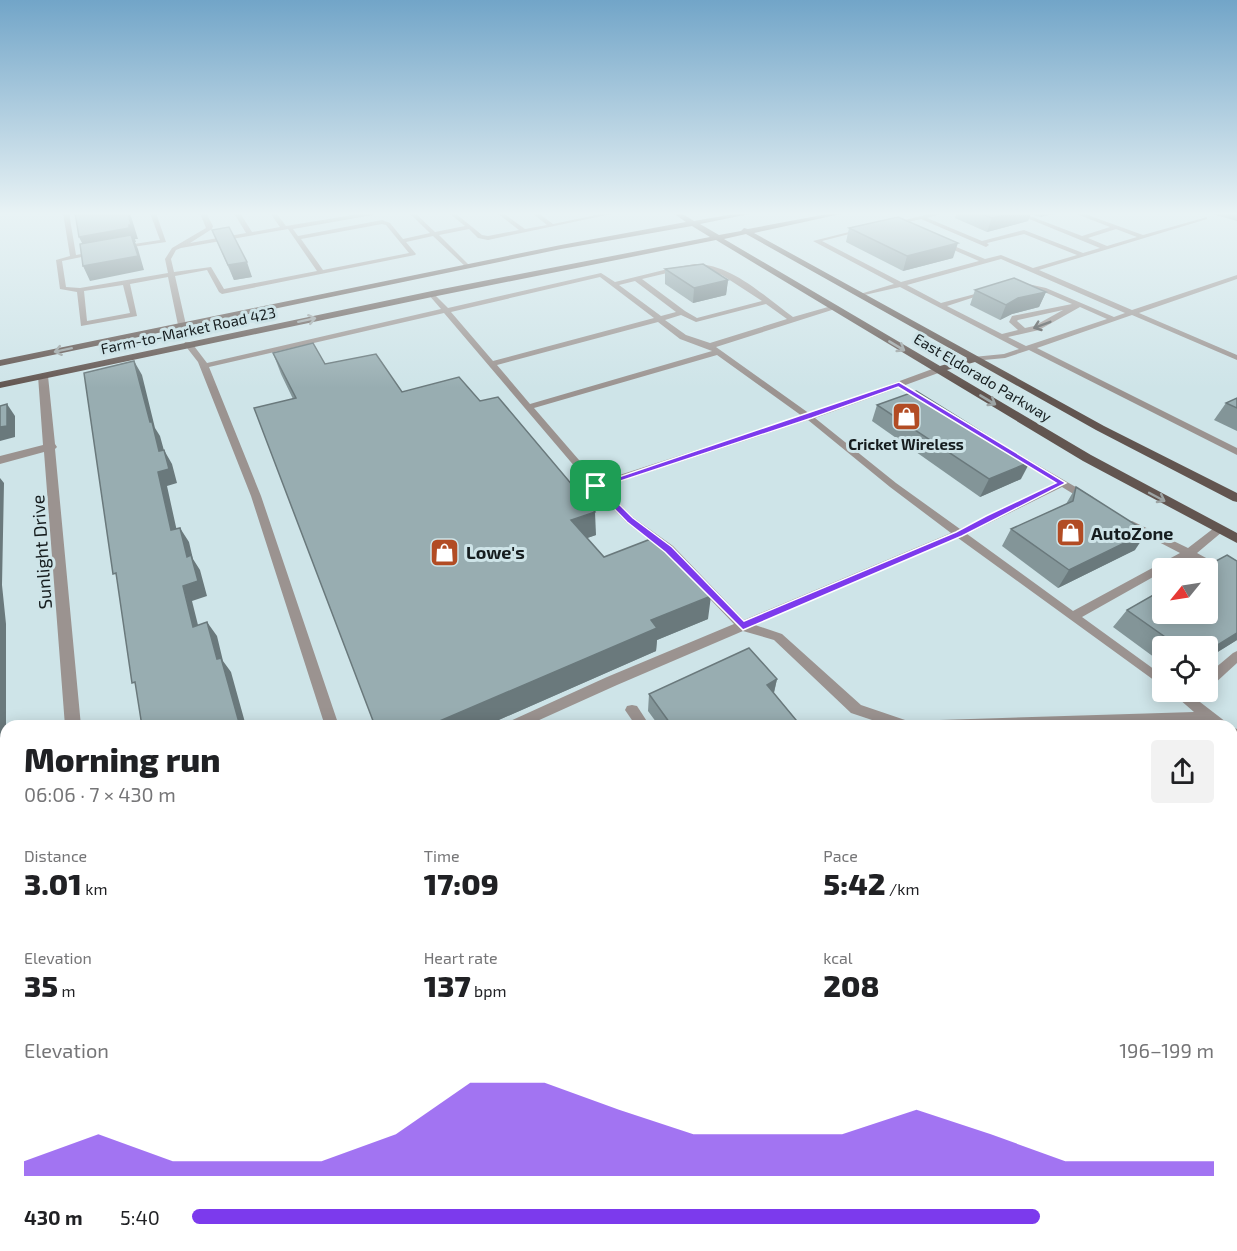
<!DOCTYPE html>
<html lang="en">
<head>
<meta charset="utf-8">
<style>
  :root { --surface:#fff; --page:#f2f2f2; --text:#202124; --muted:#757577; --accent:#7c3aed }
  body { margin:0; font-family:"Exo 2",sans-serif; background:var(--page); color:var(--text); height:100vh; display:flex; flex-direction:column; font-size:22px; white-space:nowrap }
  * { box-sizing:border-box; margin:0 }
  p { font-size:20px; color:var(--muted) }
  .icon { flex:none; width:33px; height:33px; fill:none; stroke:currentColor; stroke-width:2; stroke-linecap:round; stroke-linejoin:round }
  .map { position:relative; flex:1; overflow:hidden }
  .sheet { position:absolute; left:0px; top:720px; width:1238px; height:531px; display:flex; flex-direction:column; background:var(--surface); border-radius:18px 18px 0 0; box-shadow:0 3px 15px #0003 }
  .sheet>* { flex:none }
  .needle { width:39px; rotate:240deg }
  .tools { position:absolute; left:1152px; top:558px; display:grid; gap:12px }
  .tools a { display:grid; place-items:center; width:66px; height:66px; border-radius:6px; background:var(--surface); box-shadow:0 3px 15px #0003; font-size:30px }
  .pin { position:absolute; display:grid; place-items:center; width:51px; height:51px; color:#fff; margin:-26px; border-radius:12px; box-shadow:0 3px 9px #0006 }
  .round { display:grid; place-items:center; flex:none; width:63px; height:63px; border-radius:6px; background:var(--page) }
  .summary { display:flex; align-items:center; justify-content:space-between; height:102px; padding:0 24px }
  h1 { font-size:33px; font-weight:800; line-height:45px }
  .figures { display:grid; grid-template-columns:repeat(3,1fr); gap:9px; height:102px; padding:6px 24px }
  .figures div { display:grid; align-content:center }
  .figures b { font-size:30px; font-weight:800 }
  .figures small { font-size:16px; font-weight:400 }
  .figures p { font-size:16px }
  .chart { height:168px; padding:12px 24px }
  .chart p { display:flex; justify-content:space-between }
  .chart svg { width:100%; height:108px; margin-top:6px; fill:var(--accent); opacity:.7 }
  ul { padding:0 24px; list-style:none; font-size:20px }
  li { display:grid; grid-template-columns:96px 72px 1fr; align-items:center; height:45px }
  li i { height:15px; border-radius:8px; background:var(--accent) }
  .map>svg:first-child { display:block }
</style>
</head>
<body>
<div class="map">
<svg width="1237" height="1251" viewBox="0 0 1237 1251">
  <rect width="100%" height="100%" fill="#cee4e8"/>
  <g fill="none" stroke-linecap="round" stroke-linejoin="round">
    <g fill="#9b9390" fill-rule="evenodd">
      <path d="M 63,213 L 69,213 L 76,255 L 98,251 L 101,253 L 62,261 L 66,287 L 80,288 L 168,273 L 165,259 L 172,248 L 206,228 L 200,213 L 206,213 L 213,226 L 212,229 L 190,243 L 246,233 L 234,213 L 240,213 L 252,232 L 280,227 L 270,213 L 276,213 L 286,226 L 365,213 L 376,213 L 373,215 L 293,229 L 298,236 L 382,220 L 390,223 L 403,239 L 430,233 L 409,213 L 415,213 L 435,232 L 465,226 L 449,213 L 455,213 L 482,235 L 488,236 L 519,230 L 497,213 L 503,213 L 525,229 L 547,225 L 532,213 L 538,213 L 553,224 L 606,213 L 616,213 L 488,240 L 478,238 L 469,229 L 439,235 L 470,266 L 467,268 L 433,236 L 406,242 L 416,254 L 415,255 L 222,294 L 219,292 L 207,270 L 175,276 L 186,325 L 182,327 L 178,325 L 168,277 L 130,284 L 137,316 L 81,326 L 77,292 L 60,289 L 56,260 L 70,256 ZM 382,224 L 386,225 L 409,253 L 323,270 L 301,239 ZM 288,229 L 317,271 L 224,289 L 211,267 L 174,272 L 171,259 L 176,250 L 181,248 ZM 123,285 L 130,313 L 87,321 L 84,291 Z"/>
      <polygon points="150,213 156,213 166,242 119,249 119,247 121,246 160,240"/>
      <path d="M 934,213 L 943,213 L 927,218 L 982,241 L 1024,230 L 1083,253 L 1100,248 L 1015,213 L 1022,213 L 1082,236 L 1110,227 L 1074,213 L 1082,213 L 1143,235 L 1207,217 L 1207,219 L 1039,270 L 1132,310 L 1237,275 L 1237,279 L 1139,313 L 1237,355 L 1237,360 L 1132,315 L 1037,348 L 1237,448 L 1237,455 L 1029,350 L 1005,358 L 973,361 L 973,357 L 1004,354 L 1019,349 L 900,287 L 860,296 L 860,294 L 894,284 L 813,241 L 865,228 L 865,230 L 822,241 L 901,282 L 979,261 L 940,244 L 939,243 L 942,241 L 985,259 L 1001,255 L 1033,268 L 1077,255 L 1024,234 L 987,243 L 989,245 L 986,247 L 921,219 L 891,226 L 888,224 ZM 1116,229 L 1137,237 L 1107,246 L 1088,238 ZM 1001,259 L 1125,313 L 1114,317 L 1046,288 L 1019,282 L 1016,284 L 1017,285 L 1042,291 L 1072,304 L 1012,316 L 1009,322 L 1018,330 L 1002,334 L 947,306 L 990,292 L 990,290 L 941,303 L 907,285 ZM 1080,307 L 1107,319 L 1026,346 L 1008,337 L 1039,330 ZM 1063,310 L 1034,326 L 1025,328 L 1017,321 L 1018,320 Z"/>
      <path d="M 695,264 C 732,264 765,297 793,317 L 835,305 L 835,309 L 716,347 L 810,414 L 935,368 L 941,368 L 941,372 L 815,418 L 896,483 L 960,529 L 1055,483 L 1014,458 L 1012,456 L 1017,453 L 1093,497 L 1093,501 L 1085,501 L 1062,487 L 967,534 L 1073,611 L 1180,553 L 1128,526 L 1127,524 L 1132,521 L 1188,548 L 1214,528 L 1222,528 L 1223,530 L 1222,532 L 1197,553 L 1237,575 L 1237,584 L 1189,558 L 1169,568 L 1162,568 L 1162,572 L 1082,617 L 1162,675 L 1162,686 L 958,538 L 755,625 L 782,634 L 861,705 L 908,721 L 1194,712 L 1171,692 L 1187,692 L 1226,722 L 1228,726 L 1200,726 L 1200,723 L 1094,726 L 890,726 L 851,713 L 774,640 L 743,631 L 617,685 L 526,726 L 506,726 L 508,722 L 607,677 L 734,624 L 665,552 L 626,522 L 593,488 L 444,313 L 209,367 L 261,496 L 339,726 L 325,726 L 251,496 L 198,362 L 184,344 L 185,342 L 191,342 L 207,363 L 441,309 L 428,294 L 432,292 L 448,308 L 601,273 L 615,282 L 672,268 ZM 705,268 L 722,275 L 762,301 L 697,318 L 685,311 L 642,279 L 684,269 ZM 600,277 L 654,318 L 493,361 L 451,312 ZM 635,281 L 676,312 L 661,316 L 619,285 ZM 766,304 L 787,319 L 710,343 L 686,335 L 665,320 L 681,315 L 696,322 ZM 658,322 L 680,339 L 712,351 L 530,404 L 497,365 ZM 717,355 L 802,416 L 598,482 L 534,408 ZM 808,420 L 890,487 L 951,533 L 744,620 L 673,546 L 634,518 L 603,487 Z"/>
      <polygon points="1237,651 1237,663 1213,685 1208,686 1208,674 1233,653"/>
      <polygon points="632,705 637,706 650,726 636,726 625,710 627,706"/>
      <polygon points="1232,727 1237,729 1237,743 1232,741"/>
      <rect x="1232" y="892" width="5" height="16"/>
    </g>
    <g fill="#9b9390" fill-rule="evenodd">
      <polygon points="43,373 48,376 55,444 57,447 55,449 81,726 65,726 44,452 0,464 0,456 43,445 38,376"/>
      <polygon points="1004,1245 1030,1245 1032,1251 1006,1251"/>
    </g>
    <path fill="#625550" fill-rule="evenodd" d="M 673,213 L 681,213 L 694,221 L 740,213 L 754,213 L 700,224 L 719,235 L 741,231 L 744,228 L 748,229 L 833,213 L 845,213 L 754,233 L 1104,426 L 1237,493 L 1237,502 L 1233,501 L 1096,430 L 975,362 L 947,370 L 1091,455 L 1237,533 L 1237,543 L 1083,461 L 716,240 L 432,297 L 0,388 L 0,382 L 432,291 L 710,237 L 692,226 L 561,249 L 0,366 L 0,360 L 561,245 L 686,222 ZM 746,234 L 967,358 L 940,366 L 724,239 Z"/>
  </g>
  <g fill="#839598">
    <polygon points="957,213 1058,213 1040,217 1030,214 1028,221 987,232 955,218"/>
    <polygon points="1209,213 1237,213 1237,221"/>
    <polygon points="849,228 953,258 903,271 846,242"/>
    <polygon points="212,230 252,277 234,280"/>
    <polygon points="665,269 728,280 726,295 693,303 665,284"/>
    <polygon points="975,290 1046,292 1039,307 1012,314 1000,320 970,305"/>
    <polygon points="273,353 325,364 402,392 596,535 587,538 604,557 708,619 657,640 656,651 485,726 375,726 293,399 281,374"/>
    <polygon points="1237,398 1237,431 1214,420 1226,403"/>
    <polygon points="877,405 1021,479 980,497 872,421"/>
    <polygon points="1076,487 1135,550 1058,588 1002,546 1011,529 1066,504"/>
    <polygon points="1237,561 1237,640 1208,658 1208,646 1162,646 1162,663 1113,627 1127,610"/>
    <polygon points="777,679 774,693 801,726 659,726 648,711 649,694"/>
    <polygon points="1141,1245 1200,1245 1193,1251 1145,1251"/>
  </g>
  <g fill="#6a797c">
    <polygon points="128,213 130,213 138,239 135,239 136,242 135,242 138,249 144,270 90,281 83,266 86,251 79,237"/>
    <polygon points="1011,213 1031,213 1028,221 987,232 992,218"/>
    <polygon points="1042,213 1058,213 1040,217"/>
    <polygon points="958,243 953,258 903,271 907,256"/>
    <polygon points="247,262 252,277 234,280 228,265"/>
    <polygon points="728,280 726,295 693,303 694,288"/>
    <polygon points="1046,292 1039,307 1012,314 1000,320 1006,305 1018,298"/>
    <polygon points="134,361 142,375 155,428 160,436 168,465 159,451 150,422"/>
    <polygon points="7,404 15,416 15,437 0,441 0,427"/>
    <polygon points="164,450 172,464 177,483 167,486 180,545 171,530 158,472"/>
    <polygon points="1030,462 1021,479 980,497 989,479"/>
    <polygon points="0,478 4,483 2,585 6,624 6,794 3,795 4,915 6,916 6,1061 0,1064"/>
    <polygon points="595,512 596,535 573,543 571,520"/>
    <polygon points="180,528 189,542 193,559 200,570 207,596 192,601 202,641 193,627 183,586 187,557"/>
    <polygon points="1147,532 1135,550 1058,588 1069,570"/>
    <polygon points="711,596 708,619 657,640 656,651 485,726 428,726 651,620"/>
    <polygon points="207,622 217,636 223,661 231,672 246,726 240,726 217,659"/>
    <polygon points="1237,633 1237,640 1208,658 1208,651"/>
    <polygon points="777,679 773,696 767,685"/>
    <polygon points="0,1083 6,1085 6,1108 0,1107"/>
    <polygon points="6,1142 6,1169 0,1174 0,1147"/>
    <polygon points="130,1245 151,1245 158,1251 137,1251"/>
  </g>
  <g fill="#98adb1" stroke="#6a797c" stroke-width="1.5">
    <polygon points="75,213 128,213 131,225 129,225 129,228 79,237"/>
    <polygon points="979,213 1011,213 992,218"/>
    <polygon points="898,217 958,243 907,256 849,228"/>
    <polygon points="229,227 247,262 228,265 212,230"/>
    <polygon points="131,235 138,256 83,266 80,244"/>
    <polygon points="703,264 728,280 694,288 665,269"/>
    <polygon points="1014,278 1046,292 1018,298 1006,305 975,290"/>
    <polygon points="313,343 325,364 376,354 402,392 459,377 480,401 498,397 595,512 571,520 604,557 656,537 711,596 651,620 657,628 428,726 375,726 254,408 296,398 273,353"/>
    <polygon points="134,361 150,422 152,422 159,451 164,450 169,469 158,472 171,530 180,528 187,557 191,555 198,581 183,586 193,627 207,622 217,659 221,658 240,726 142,726 135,682 132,683 116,573 113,574 84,373"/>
    <polygon points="916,391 1030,462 989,479 877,405"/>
    <polygon points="1237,398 1237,408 1226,403"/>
    <polygon points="7,404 7,426 0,427 0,406"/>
    <polygon points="1076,487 1147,532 1069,570 1011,529 1073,501"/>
    <polygon points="1227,555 1237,561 1237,633 1208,651 1208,646 1178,646 1127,610 1162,590 1162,614 1208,614 1208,568 1203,568"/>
    <polygon points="749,648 777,679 767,685 801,726 672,726 649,694"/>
    <polygon points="6,1093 6,1142 0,1147 0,1097"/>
    <polygon points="1232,1138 1237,1145 1237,1213 1232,1218"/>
    <polygon points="6,1181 6,1245 130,1245 137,1251 0,1251 0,1187"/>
    <polygon points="1167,1245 1200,1245 1193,1251 1172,1251"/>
  </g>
  <defs><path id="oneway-shaft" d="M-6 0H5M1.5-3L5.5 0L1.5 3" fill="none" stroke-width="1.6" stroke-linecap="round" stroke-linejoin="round" transform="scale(1.5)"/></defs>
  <g stroke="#9da4a4">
    <use href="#oneway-shaft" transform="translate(307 320) rotate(-12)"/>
    <use href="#oneway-shaft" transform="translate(897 346) rotate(31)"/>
    <use href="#oneway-shaft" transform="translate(63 350) rotate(168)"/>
    <use href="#oneway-shaft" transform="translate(988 400) rotate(31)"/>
    <use href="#oneway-shaft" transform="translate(1157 497) rotate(28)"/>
  </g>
  <use stroke="#4b4c4c" href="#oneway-shaft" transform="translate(1042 325) rotate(159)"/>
  <linearGradient id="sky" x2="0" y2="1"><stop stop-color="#72a5c8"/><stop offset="0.55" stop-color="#e9f3f5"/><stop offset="1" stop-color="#e9f3f5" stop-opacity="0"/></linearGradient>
  <rect width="1237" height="388" fill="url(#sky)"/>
  <path fill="#7c3aed" stroke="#fff" stroke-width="1.5" fill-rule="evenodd" d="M 899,382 L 1066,483 L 962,536 L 743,630 L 665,552 L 627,522 L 592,486 ZM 898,387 L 1056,483 L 986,516 L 956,532 L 744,621 L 672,547 L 633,518 L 602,487 L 812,418 Z"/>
  <defs>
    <symbol id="shop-square" viewBox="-11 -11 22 22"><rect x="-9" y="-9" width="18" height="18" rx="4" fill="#b24c24" stroke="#cee4e8"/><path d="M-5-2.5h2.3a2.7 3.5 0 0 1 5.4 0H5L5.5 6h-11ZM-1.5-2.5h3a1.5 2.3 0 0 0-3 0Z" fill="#fff"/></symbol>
  </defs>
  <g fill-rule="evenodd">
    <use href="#shop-square" x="890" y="400" width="33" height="33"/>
    <use href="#shop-square" x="1054" y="516" width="33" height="33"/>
    <use href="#shop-square" x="428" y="536" width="33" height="33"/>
  </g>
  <g text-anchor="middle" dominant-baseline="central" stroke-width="6" stroke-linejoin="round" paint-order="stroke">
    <g font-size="15" fill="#161d1f" stroke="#cee4e8">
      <text transform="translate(188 330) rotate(-12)">Farm-to-Market Road 423</text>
      <text transform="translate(983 377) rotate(31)">East Eldorado Parkway</text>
    </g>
    <g font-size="15" font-weight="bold" fill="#161d1f" stroke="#cee4e8">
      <text x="906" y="444">Cricket Wireless</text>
    </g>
    <g font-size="18" font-weight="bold" fill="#161d1f" stroke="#cee4e8" text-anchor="start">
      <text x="1091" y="533">AutoZone</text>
      <text x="466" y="552">Lowe's</text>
    </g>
    <g font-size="18" fill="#161d1f" stroke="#cee4e8">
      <text transform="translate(41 552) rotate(-94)">Sunlight Drive</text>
    </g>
  </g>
</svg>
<div class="tools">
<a><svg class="needle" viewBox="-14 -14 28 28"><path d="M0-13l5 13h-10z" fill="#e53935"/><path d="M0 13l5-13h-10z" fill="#757577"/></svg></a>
<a><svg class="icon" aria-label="locate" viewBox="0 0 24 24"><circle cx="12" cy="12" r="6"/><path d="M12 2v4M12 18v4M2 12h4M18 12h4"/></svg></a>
</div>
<div class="pin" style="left:596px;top:486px;background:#1e9e55"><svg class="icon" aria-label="arrive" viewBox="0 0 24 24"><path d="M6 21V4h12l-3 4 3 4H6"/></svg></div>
<section class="sheet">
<div class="summary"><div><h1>Morning run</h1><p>06:06 · 7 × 430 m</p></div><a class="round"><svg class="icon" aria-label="share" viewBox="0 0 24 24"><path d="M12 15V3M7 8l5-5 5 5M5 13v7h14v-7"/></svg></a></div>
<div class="figures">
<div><p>Distance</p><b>3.01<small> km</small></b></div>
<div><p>Time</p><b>17:09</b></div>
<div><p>Pace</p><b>5:42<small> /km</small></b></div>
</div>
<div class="figures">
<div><p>Elevation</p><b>35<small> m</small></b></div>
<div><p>Heart rate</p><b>137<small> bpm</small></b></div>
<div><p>kcal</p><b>208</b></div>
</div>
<div class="chart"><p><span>Elevation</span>196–199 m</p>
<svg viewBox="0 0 160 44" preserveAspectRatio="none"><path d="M0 44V38L10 27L20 38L30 38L40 38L50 27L60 6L70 6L80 17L90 27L100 27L110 27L120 17L130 27L140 38L150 38L160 38V44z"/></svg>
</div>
<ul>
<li><b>430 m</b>5:40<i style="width:83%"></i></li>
</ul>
</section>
</div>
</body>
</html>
